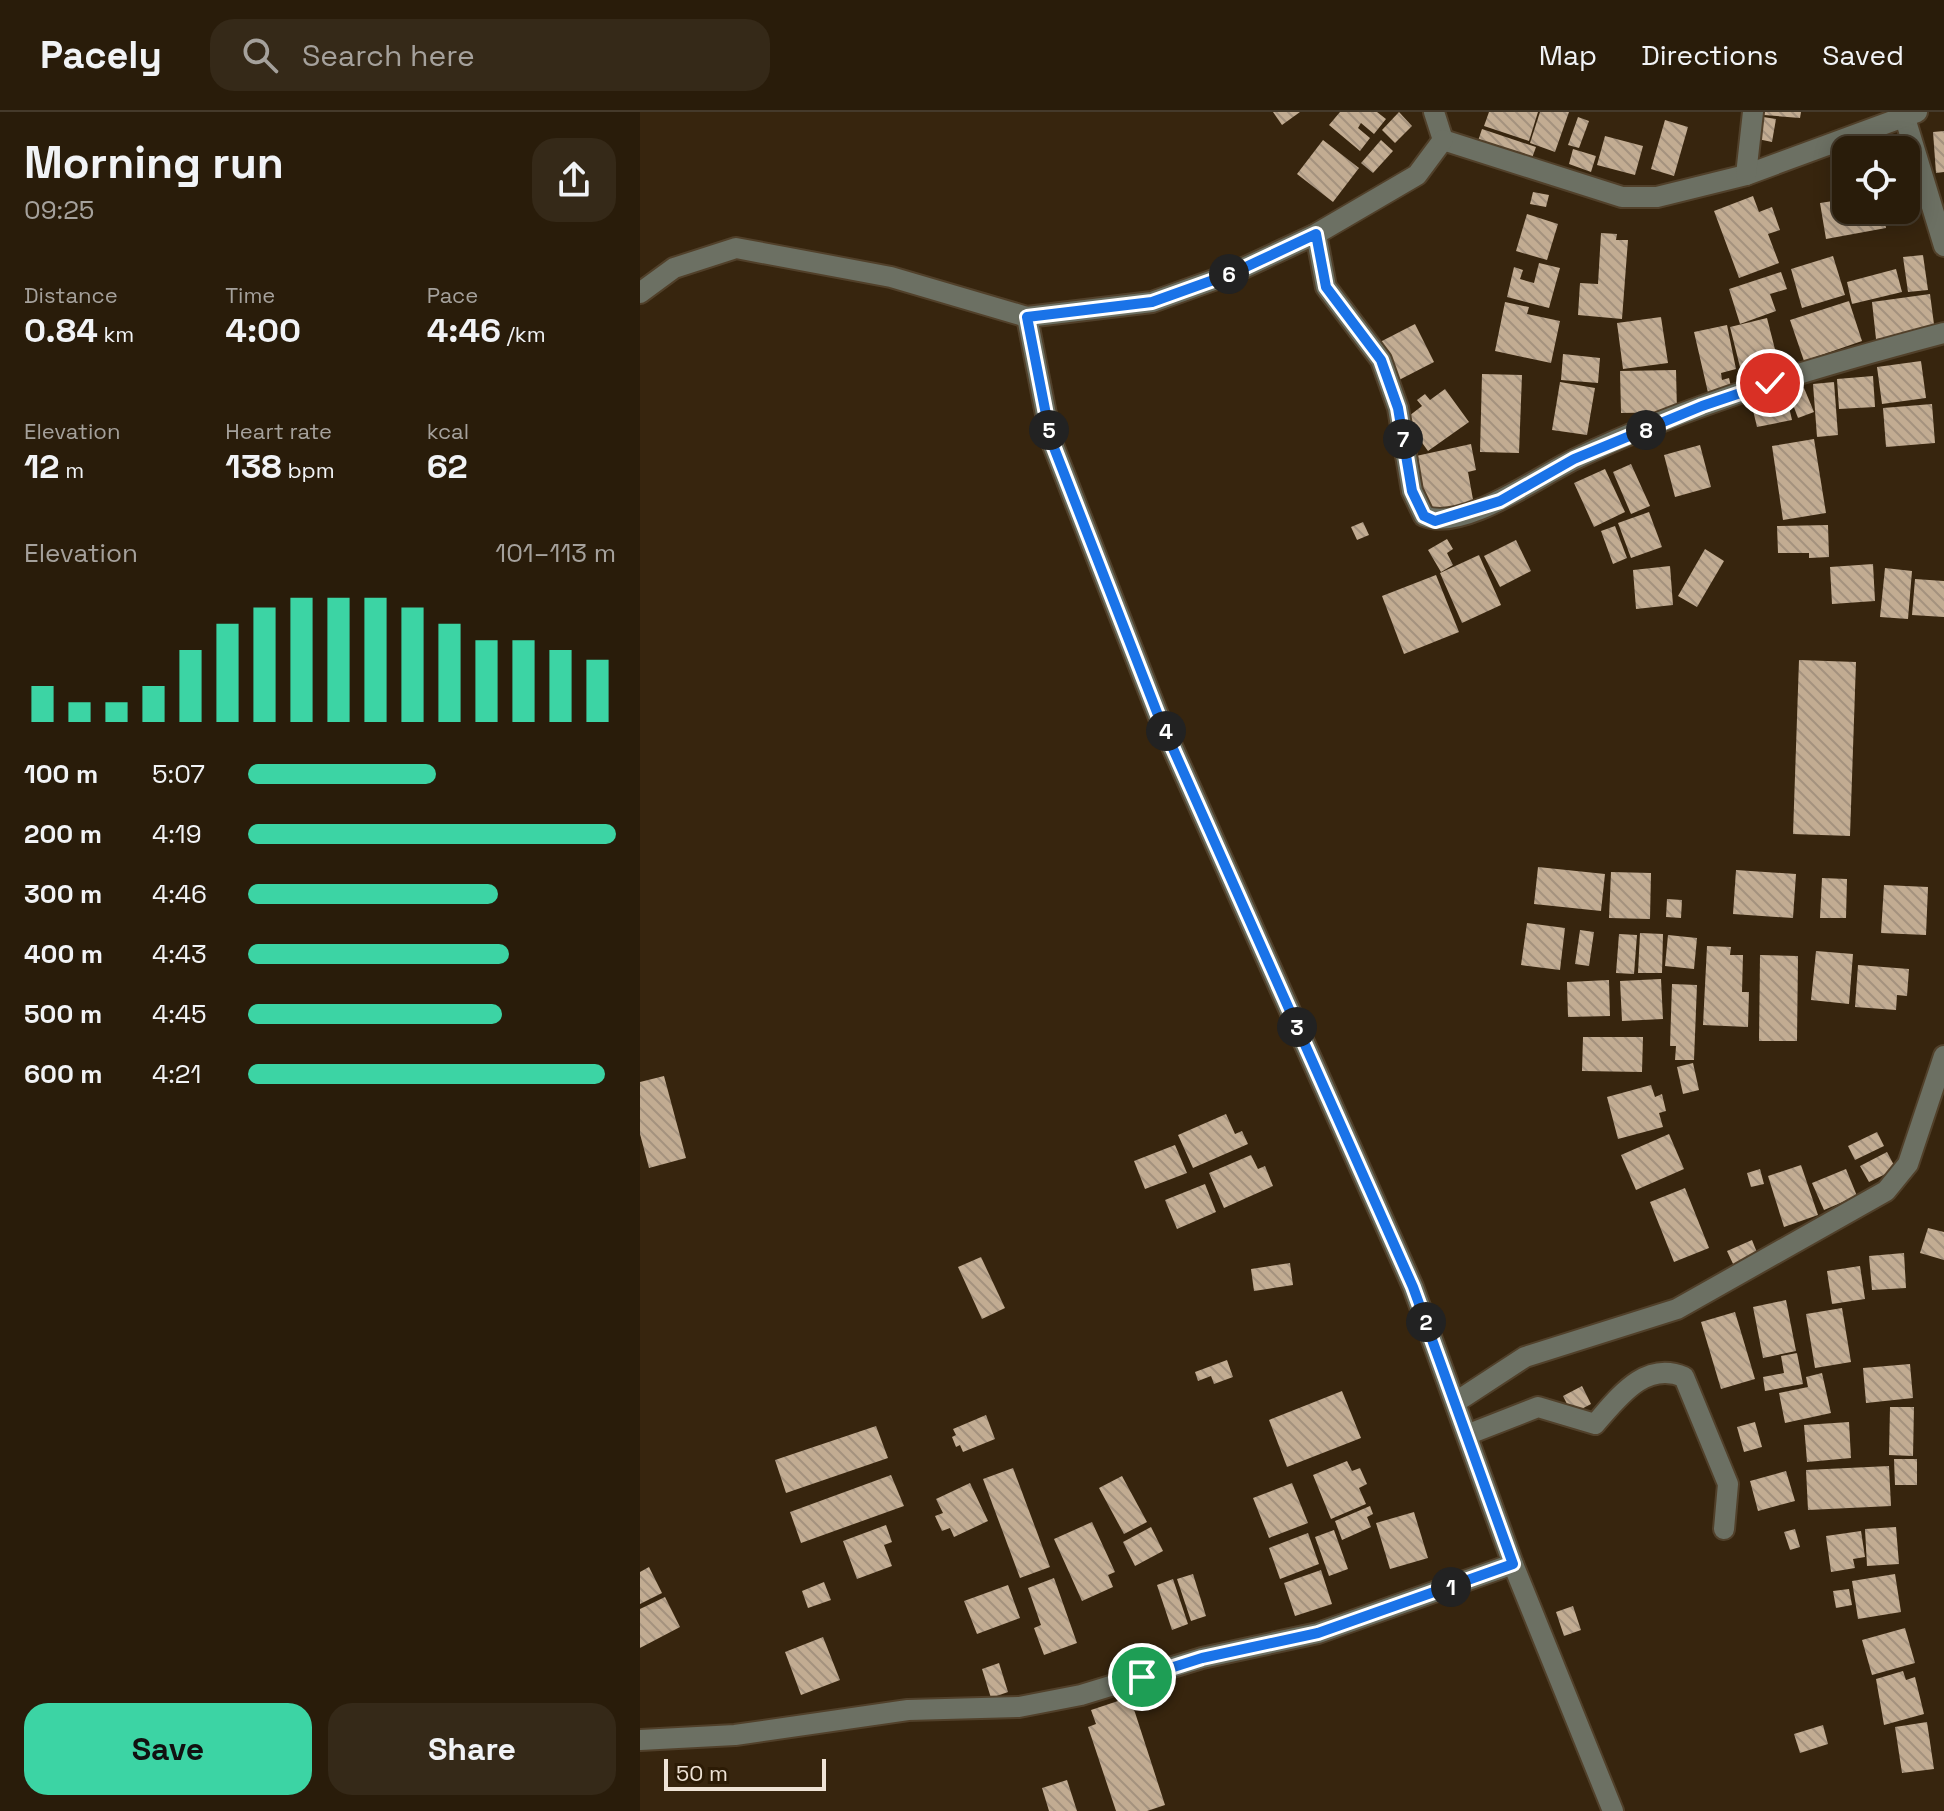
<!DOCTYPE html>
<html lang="en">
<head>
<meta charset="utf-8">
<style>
  :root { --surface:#291c0a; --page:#352918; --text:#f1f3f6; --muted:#a5a19c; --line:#453a2b; --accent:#3cd4a4 }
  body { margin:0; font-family:"Space Grotesk",sans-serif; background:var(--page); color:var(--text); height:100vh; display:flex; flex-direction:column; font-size:30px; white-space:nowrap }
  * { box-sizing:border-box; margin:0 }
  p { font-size:26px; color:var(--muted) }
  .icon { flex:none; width:44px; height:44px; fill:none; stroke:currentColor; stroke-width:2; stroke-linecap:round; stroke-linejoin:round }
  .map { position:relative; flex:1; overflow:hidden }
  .panel { display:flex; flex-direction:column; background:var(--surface); width:640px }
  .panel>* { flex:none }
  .controls { position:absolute; left:1192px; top:24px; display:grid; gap:16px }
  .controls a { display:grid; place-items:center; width:88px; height:88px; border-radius:16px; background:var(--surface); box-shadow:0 4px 20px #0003,0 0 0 2px var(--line); font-size:40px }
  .scale { position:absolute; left:24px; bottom:20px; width:162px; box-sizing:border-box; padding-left:8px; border:4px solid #efe3d6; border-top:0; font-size:22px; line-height:28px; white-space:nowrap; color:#efe3d6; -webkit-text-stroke:6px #2c1b05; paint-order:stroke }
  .pin { position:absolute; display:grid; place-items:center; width:68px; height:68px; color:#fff; margin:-34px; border:4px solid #fff; border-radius:50%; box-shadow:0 2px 8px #0007 }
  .km { position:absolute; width:40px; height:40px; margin:-20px; border-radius:50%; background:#222; color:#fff; font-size:22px; line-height:40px; text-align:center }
  .round { display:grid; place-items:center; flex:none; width:84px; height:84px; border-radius:24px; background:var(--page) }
  .summary { display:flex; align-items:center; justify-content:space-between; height:136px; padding:0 24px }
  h1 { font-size:44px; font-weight:800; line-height:60px }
  .figures { display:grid; grid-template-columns:repeat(3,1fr); gap:12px; height:136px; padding:8px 24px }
  .figures div { display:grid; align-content:center }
  .figures b { font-size:34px; font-weight:800 }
  .figures small { font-size:22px; font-weight:400 }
  .figures p { font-size:22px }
  .chart { height:224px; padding:16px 24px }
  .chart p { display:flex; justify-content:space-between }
  .chart svg { width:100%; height:144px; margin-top:8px; stroke:var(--accent); stroke-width:6 }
  .action { display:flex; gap:16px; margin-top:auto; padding:16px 24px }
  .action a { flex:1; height:92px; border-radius:24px; background:var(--accent); color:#111; font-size:32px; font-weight:800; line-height:92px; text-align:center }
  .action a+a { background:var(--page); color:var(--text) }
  ul { padding:0 24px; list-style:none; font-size:26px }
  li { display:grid; grid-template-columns:128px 96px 1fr; align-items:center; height:60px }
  li i { height:20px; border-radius:10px; background:var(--accent) }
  header { display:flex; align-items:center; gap:48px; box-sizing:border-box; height:112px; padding:0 40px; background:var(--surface); border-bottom:2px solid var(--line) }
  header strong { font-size:38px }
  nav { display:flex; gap:44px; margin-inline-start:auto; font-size:28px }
  .search { width:560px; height:72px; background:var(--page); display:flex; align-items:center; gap:20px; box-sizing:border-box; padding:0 28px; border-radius:24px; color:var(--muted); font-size:30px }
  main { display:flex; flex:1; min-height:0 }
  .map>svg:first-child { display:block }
</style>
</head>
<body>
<header>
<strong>Pacely</strong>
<div class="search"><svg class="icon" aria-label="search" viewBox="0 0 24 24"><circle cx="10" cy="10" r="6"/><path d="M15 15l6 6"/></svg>Search here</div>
<nav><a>Map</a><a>Directions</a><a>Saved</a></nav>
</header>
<main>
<section class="panel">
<div class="summary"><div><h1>Morning run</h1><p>09:25</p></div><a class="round"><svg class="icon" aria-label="share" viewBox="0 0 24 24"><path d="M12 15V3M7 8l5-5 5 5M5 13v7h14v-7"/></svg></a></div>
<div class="figures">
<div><p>Distance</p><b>0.84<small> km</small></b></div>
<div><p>Time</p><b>4:00</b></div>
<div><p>Pace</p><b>4:46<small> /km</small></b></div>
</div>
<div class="figures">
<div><p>Elevation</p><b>12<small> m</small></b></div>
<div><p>Heart rate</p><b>138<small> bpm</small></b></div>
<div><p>kcal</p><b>62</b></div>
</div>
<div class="chart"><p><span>Elevation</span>101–113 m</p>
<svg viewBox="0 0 160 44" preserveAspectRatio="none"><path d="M5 44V33M15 44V38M25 44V38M35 44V33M45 44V22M55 44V14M65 44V9M75 44V6M85 44V6M95 44V6M105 44V9M115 44V14M125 44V19M135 44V19M145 44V22M155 44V25"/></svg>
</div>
<ul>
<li><b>100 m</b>5:07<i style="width:51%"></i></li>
<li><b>200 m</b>4:19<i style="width:100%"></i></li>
<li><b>300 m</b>4:46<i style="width:68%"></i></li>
<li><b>400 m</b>4:43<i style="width:71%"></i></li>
<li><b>500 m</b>4:45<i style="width:69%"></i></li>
<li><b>600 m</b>4:21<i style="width:97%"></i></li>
</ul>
<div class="action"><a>Save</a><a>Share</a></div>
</section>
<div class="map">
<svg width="1304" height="1699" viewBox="0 0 1304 1699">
  <defs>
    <pattern id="building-back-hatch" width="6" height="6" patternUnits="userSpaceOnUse" patternTransform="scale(2)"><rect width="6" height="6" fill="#c2ac92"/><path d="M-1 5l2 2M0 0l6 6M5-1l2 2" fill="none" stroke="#a4927e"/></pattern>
  </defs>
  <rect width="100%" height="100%" fill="#37250e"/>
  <g fill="url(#building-back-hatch)">
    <polygon points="633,0 660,0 642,13"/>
    <polygon points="700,0 737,0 746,7 734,22 721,11 718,16 730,26 720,39 689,13"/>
    <polygon points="759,0 772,14 755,31 742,18"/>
    <polygon points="849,0 898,0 889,29 844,14"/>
    <polygon points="900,0 929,0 915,40 890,31"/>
    <polygon points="1124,0 1161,0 1160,6 1124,3"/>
    <polygon points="1117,4 1136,7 1132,30 1113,26"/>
    <polygon points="938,5 949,9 939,36 928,33"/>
    <polygon points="1025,8 1048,15 1034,64 1011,57"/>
    <polygon points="842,17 896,35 891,49 837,32"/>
    <polygon points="1304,19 1304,60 1296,61 1293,20"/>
    <polygon points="965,24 1003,34 995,63 957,53"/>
    <polygon points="683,28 719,56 693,90 657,62"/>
    <polygon points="741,28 753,39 733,61 721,51"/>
    <polygon points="933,37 956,44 951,60 929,52"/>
    <polygon points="893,80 909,83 906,95 890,92"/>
    <polygon points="1113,84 1119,100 1132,95 1140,118 1128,122 1139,151 1099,166 1074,99"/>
    <polygon points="1206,87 1206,98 1243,98 1246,116 1186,127 1180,91"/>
    <polygon points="887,102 918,112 907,148 876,139"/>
    <polygon points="961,121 977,122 976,128 988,128 982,207 938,203 940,171 958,172"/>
    <polygon points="1283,143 1288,178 1268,180 1263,145"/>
    <polygon points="1193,144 1205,183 1162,196 1151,157"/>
    <polygon points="899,151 920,156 909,196 867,185 874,155 883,158 880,167 894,171"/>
    <polygon points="1256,157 1262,180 1212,192 1207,170"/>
    <polygon points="1141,160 1147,177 1130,182 1136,199 1100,212 1089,177"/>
    <polygon points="1290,182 1295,220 1236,227 1232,190"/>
    <polygon points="1209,189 1222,229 1164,249 1150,208"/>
    <polygon points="865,190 889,195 887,202 920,209 911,251 855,239"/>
    <polygon points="1021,205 1028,251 983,257 977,211"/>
    <polygon points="1127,206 1139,253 1102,263 1090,215"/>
    <polygon points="775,212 794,250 759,268 740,230"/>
    <polygon points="1087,213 1096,257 1081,261 1082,268 1089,266 1092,279 1069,285 1054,220"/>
    <polygon points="923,242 960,246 958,271 921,268"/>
    <polygon points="1281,249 1286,286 1242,292 1237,255"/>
    <polygon points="1036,258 1037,300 981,301 980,259"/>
    <polygon points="842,262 882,263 879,341 840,340"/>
    <polygon points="1233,264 1235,295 1199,297 1197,267"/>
    <polygon points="920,270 955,276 947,323 912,318"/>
    <polygon points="1194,270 1198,323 1177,325 1173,272"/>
    <polygon points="1164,276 1174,300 1158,306 1149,282"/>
    <polygon points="805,277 829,310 788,339 765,307 782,294 777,288 785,282 790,288"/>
    <polygon points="1146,282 1152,308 1117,315 1111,290"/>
    <polygon points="1292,292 1295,331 1246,335 1243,296"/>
    <polygon points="1174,327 1186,401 1143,408 1132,334"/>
    <polygon points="831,332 836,358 828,360 834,393 789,403 776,344"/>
    <polygon points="1060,333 1071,375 1035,385 1024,343"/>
    <polygon points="991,352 1010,394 991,402 973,360"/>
    <polygon points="965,357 985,400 954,415 934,371"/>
    <polygon points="1009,400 1022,435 991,446 978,411"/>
    <polygon points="723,410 729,423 717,428 711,415"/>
    <polygon points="1188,413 1189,445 1169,446 1169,441 1138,441 1137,414"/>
    <polygon points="975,414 987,446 973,452 961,419"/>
    <polygon points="807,427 813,437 807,441 813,453 801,460 788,438"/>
    <polygon points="876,428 891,459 860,475 844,444"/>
    <polygon points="1065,437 1084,449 1057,495 1038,484"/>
    <polygon points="839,443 861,493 822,511 800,461"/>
    <polygon points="1233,452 1235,489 1192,492 1190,455"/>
    <polygon points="1030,454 1033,493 996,497 993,458"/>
    <polygon points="1245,456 1272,459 1268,507 1240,505"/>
    <polygon points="796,463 819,520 764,542 742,484"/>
    <polygon points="1275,467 1304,469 1304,505 1272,503"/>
    <polygon points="1159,548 1216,550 1210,724 1153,722"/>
    <polygon points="898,755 965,762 961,799 894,792"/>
    <polygon points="1096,758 1156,762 1153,806 1093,802"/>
    <polygon points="971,760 1011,761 1010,807 969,806"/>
    <polygon points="1182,766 1207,767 1206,806 1180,806"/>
    <polygon points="1244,773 1288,775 1286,823 1241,821"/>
    <polygon points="1027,787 1042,788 1041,806 1026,805"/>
    <polygon points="887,811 925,816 920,858 881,853"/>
    <polygon points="940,818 954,820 949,854 935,852"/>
    <polygon points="1000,821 1023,822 1022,861 998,861"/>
    <polygon points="979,822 997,823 994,862 976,861"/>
    <polygon points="1028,823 1057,826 1054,857 1025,854"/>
    <polygon points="1067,834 1091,835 1090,843 1103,843 1102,880 1109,880 1108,915 1063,913"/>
    <polygon points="1176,839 1213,842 1209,892 1171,888"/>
    <polygon points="1120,843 1158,844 1157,929 1119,929"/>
    <polygon points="1218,853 1269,857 1267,884 1257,883 1256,898 1215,895"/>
    <polygon points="1021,867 1023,907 982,909 980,869"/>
    <polygon points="969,868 970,904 928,905 927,870"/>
    <polygon points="1032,872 1057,873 1054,948 1035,948 1036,934 1030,934"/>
    <polygon points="943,925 1003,925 1002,960 942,959"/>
    <polygon points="1053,951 1059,978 1043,982 1037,955"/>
    <polygon points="24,964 46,1046 9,1056 0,1022 0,970"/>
    <polygon points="1011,973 1015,985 1022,982 1026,999 1019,1001 1023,1015 978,1027 967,985"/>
    <polygon points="586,1002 595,1022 602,1019 608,1032 553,1056 538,1023"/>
    <polygon points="1237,1020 1244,1034 1215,1048 1208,1034"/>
    <polygon points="1029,1022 1044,1057 996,1078 981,1043"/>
    <polygon points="535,1033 547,1061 505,1077 494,1049"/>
    <polygon points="1247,1040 1256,1057 1229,1070 1220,1054"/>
    <polygon points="611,1043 618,1057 625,1054 633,1074 584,1096 569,1061"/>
    <polygon points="1161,1053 1178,1103 1144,1115 1128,1064"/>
    <polygon points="1120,1057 1124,1072 1111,1075 1107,1061"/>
    <polygon points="1206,1057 1217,1084 1184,1098 1172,1071"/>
    <polygon points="565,1072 576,1100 537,1117 525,1088"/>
    <polygon points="1045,1076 1069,1136 1034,1150 1010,1090"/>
    <polygon points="1288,1116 1304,1120 1304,1148 1280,1141"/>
    <polygon points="1112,1128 1118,1143 1094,1154 1087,1139"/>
    <polygon points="1264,1141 1266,1176 1232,1178 1229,1144"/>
    <polygon points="341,1145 365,1196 342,1207 318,1155"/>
    <polygon points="650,1151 653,1173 614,1179 611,1157"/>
    <polygon points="1220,1154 1225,1187 1192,1192 1187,1159"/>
    <polygon points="1146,1188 1156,1239 1123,1246 1113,1195"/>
    <polygon points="1202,1196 1211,1250 1175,1256 1166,1202"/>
    <polygon points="1095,1200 1115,1267 1081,1277 1061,1210"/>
    <polygon points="1157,1241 1163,1272 1125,1279 1123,1265 1144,1261 1141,1244"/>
    <polygon points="587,1248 593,1265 574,1272 571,1264 558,1269 555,1260"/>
    <polygon points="1270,1252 1273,1286 1226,1291 1223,1256"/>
    <polygon points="1182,1261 1191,1301 1145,1311 1139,1281 1168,1275 1166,1265"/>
    <polygon points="942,1274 951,1292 932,1302 923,1284"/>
    <polygon points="702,1279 721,1326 647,1355 629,1308"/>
    <polygon points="1250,1295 1274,1295 1273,1344 1249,1343"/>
    <polygon points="346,1303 355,1327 323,1340 320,1333 316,1335 312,1325 316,1323 313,1317"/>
    <polygon points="1115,1310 1122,1335 1104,1340 1097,1315"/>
    <polygon points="1209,1310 1211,1346 1167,1350 1164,1313"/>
    <polygon points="236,1314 248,1346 146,1381 135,1348"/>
    <polygon points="1254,1347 1277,1347 1277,1373 1255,1373"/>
    <polygon points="707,1349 712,1359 720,1356 727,1372 719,1376 726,1392 691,1407 673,1363"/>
    <polygon points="1249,1354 1251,1394 1168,1398 1166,1358"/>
    <polygon points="373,1356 410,1455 380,1466 343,1367"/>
    <polygon points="1146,1359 1155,1389 1118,1399 1110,1369"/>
    <polygon points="251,1363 264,1394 161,1431 150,1400"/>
    <polygon points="482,1364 507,1410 484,1422 459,1376"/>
    <polygon points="330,1371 348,1409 314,1425 310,1416 302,1419 295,1404 303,1401 296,1387"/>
    <polygon points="652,1371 668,1411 629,1426 613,1386"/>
    <polygon points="730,1394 733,1402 727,1405 731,1415 702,1428 695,1409"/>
    <polygon points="774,1400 788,1446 750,1457 736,1411"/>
    <polygon points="452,1410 475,1460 468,1463 473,1475 442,1489 414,1427"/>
    <polygon points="246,1413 252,1430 244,1433 252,1454 217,1467 203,1429"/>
    <polygon points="511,1415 523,1439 495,1454 483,1430"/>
    <polygon points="1256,1415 1259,1452 1227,1454 1225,1417"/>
    <polygon points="1155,1417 1160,1435 1150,1438 1144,1420"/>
    <polygon points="694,1418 708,1457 689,1464 675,1425"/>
    <polygon points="1221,1419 1225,1445 1213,1447 1215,1456 1191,1460 1186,1424"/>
    <polygon points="668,1421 679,1452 640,1467 629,1436"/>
    <polygon points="9,1455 22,1481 0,1492 0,1460"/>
    <polygon points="681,1458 692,1492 655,1504 644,1471"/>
    <polygon points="553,1462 566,1504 551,1509 537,1467"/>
    <polygon points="1255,1462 1261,1500 1218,1507 1212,1469"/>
    <polygon points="414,1466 437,1531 404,1543 394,1516 401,1513 388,1476"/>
    <polygon points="533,1467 548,1512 532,1518 517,1473"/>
    <polygon points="184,1470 191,1488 168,1496 162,1479"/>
    <polygon points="368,1473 380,1506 337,1522 324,1489"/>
    <polygon points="1209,1477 1212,1493 1196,1496 1193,1479"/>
    <polygon points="25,1485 40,1515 0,1536 0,1497"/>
    <polygon points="933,1494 941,1518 924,1524 916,1500"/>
    <polygon points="1265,1516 1275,1551 1232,1563 1222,1528"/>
    <polygon points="183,1525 200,1568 161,1583 145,1540"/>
    <polygon points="359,1551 368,1580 351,1586 342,1557"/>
    <polygon points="1263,1559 1266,1568 1275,1565 1284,1602 1244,1613 1236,1567"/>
    <polygon points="490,1585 525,1693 507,1699 476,1699 448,1615 456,1612 451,1598"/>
    <polygon points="1287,1610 1294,1657 1262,1661 1255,1615"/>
    <polygon points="1183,1613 1188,1632 1160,1641 1154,1622"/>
    <polygon points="427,1668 437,1699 409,1699 402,1676"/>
  </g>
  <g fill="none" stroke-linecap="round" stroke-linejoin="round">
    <defs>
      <g id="minor">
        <polyline points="794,0 803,28"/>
        <polyline points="1265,6 1304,134"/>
        <polyline points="803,28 982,85 1017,85 1106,63 1277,0"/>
        <polyline points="1106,63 1113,0"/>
        <path d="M 676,122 L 686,175 L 741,248 L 758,296 L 772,379 L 784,404 C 823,420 899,364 935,347 C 1052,291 1179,254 1304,221"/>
        <polyline points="0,181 34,156 96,136 251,165 387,205 512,190 593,161 676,122 777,63 803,28"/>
        <polyline points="387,205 411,328 518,603 773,1175 873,1452 973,1699"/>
        <polyline points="816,1290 885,1245 1037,1197 1246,1079 1268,1052 1304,944"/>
        <path d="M 829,1322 L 898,1295 L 955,1312 C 978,1286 1005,1248 1044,1265 L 1088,1372 L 1084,1417"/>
        <polyline points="0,1628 95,1623 268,1598 379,1595 441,1583 562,1546 678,1521 873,1452"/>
      </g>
    </defs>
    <use href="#minor" stroke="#51402a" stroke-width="24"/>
    <use href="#minor" stroke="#6c7063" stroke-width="20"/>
  </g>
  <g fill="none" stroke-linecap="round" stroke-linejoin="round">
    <defs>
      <polyline id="route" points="502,1565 562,1546 678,1521 873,1452 773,1175 518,603 411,328 387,205 512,190 593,161 676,122 686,175 741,248 758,296 772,379 784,404 795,409 860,389 934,347 1062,294 1130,271"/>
    </defs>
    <use href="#route" stroke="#fff" stroke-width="16"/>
    <use href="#route" stroke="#1a73e8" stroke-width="10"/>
  </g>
</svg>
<div class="controls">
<a><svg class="icon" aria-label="locate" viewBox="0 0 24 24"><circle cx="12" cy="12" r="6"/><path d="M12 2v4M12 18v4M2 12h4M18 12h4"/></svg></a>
</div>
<div class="scale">50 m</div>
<div class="pin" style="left:502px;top:1565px;background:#1e9e55"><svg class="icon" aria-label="arrive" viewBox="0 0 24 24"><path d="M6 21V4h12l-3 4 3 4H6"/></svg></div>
<div class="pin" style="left:1130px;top:271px;background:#d93025"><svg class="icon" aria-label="check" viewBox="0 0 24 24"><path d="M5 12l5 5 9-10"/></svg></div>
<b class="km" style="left:811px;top:1475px">1</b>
<b class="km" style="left:786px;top:1210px">2</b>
<b class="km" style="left:657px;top:915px">3</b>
<b class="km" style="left:526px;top:619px">4</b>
<b class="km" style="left:409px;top:318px">5</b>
<b class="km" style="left:589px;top:162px">6</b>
<b class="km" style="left:763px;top:327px">7</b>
<b class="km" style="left:1006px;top:318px">8</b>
</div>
</main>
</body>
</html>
